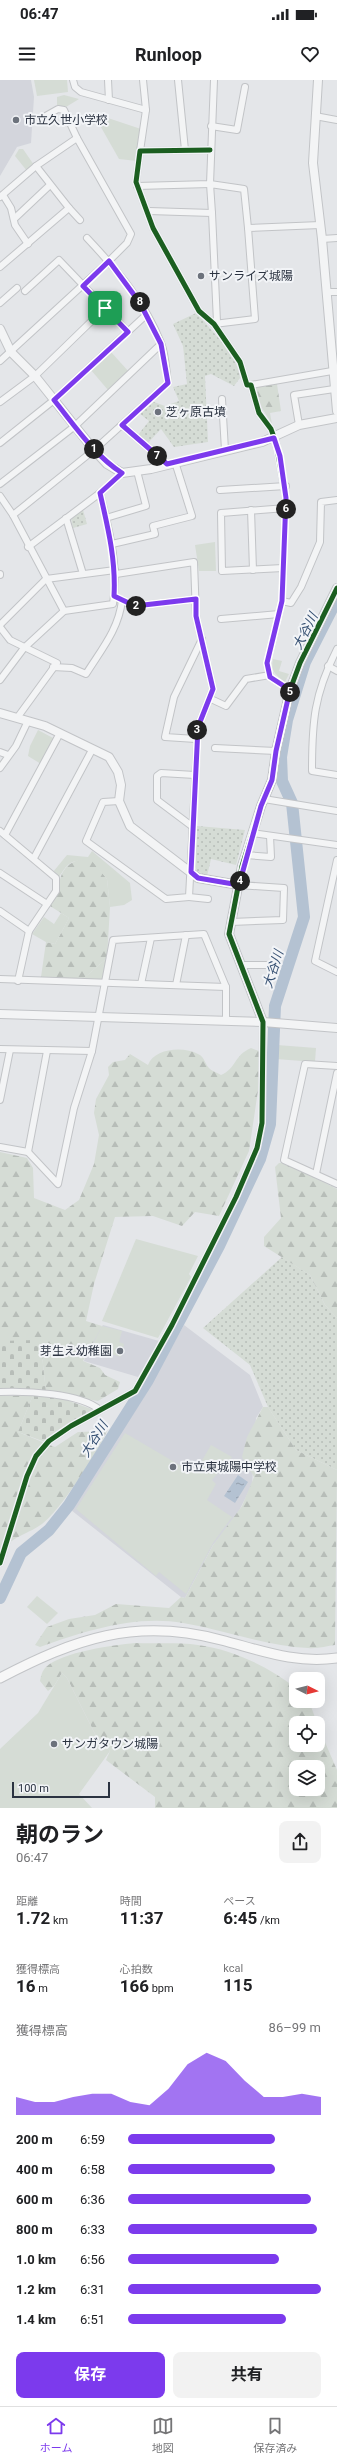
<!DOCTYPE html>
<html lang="ja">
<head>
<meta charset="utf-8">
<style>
  :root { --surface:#fff; --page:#f2f2f2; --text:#202124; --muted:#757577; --line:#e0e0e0; --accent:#7c3aed }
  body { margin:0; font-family:Roboto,"Noto Sans JP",sans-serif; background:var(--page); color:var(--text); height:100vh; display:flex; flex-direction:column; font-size:15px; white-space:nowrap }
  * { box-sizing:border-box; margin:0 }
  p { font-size:13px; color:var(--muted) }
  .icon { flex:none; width:22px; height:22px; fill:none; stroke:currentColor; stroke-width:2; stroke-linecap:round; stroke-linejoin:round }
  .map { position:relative; height:1728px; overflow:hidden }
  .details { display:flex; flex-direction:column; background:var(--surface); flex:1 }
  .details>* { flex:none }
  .needle { width:26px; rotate:96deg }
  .controls { position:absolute; left:289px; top:1592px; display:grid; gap:8px }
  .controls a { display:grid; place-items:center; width:36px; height:36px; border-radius:8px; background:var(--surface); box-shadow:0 4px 16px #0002; font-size:20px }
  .scale { position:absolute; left:12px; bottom:10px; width:98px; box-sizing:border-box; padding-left:4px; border:2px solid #2b3341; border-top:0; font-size:11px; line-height:14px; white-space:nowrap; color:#2b3341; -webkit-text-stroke:3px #f2f4f7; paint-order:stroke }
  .pin { position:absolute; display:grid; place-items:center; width:34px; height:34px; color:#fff; margin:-17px; border-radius:8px; box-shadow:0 2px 6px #0006 }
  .km { position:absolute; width:20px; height:20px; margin:-10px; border-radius:50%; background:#222; color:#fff; font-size:11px; line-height:20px; text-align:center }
  .round { display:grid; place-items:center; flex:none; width:42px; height:42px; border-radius:8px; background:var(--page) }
  .summary { display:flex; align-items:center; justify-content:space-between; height:68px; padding:0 16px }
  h1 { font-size:22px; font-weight:700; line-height:30px }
  .figures { display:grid; grid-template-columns:repeat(3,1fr); gap:6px; height:68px; padding:4px 16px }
  .figures div { display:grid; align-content:center }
  .figures b { font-size:17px; font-weight:700 }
  .figures small { font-size:11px; font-weight:400 }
  .figures p { font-size:11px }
  .chart { height:112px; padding:8px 16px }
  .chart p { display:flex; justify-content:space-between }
  .chart svg { width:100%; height:72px; margin-top:4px; fill:var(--accent); opacity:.7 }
  .button { display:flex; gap:8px; margin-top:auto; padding:8px 16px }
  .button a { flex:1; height:46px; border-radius:8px; background:var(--accent); color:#fff; font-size:16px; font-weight:700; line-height:46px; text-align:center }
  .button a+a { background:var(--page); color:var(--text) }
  ul { padding:0 16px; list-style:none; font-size:13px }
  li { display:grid; grid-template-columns:64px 48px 1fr; align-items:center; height:30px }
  li i { height:10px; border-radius:5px; background:var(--accent) }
  .status { display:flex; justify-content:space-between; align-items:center; height:28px; padding:0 20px; background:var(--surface); direction:ltr }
  .status svg { height:11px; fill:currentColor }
  header { display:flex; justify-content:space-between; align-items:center; height:52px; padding:0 16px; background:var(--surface); font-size:18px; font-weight:700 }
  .tab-bar { display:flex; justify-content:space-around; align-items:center; height:56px; border-top:1px solid var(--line); background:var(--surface); font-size:11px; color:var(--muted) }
  .tab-bar a { display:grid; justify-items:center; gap:2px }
  .tab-bar .active { color:var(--accent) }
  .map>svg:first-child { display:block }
</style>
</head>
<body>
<div class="status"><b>06:47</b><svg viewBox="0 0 49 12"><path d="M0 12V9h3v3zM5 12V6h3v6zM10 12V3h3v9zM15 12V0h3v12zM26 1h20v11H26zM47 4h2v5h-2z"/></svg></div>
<header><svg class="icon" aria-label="menu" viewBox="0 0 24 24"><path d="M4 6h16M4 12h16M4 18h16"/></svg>Runloop<svg class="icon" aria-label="heart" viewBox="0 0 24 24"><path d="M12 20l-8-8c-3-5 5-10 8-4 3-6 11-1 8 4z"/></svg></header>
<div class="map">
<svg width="337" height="1728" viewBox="0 0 337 1728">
  <defs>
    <pattern id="grass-dots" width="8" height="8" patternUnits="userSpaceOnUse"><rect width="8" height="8" fill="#d5dcd5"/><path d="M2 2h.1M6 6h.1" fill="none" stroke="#b7bdb8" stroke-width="1.8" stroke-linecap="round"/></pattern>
    <pattern id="forest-firs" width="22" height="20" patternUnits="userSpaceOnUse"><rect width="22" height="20" fill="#d5dcd5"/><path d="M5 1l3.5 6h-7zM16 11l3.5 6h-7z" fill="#b7bdb8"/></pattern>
    <pattern id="cemetery-stones" width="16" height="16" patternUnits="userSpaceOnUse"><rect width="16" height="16" fill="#d5dcd5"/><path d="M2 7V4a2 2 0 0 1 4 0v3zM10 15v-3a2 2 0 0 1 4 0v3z" fill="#b7bdb8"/></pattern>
    <pattern id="water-ripples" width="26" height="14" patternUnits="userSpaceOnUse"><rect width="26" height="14" fill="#b4c2d2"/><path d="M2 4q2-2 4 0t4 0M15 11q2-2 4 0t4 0" fill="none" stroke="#939eac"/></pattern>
  </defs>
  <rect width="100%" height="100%" fill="#e4e6e9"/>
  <g fill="#d3d5dc">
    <polygon points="0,0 31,0 34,17 31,63 17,67 0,96"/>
    <polygon points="103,1245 159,1261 138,1297 84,1281 92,1259"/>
    <polygon points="184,1245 250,1295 263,1327 256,1338 252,1405 234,1441 213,1465 185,1518 181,1517 71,1430 144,1317"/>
  </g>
  <g fill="url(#grass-dots)">
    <path d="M 196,233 C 209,247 240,279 240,298 L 234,306 L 211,294 L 205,296 L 208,362 L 174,367 L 161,349 L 147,364 L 138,355 L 149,341 L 139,333 L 154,322 L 165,326 L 179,321 L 173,307 L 187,304 L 183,266 L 173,244 Z"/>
    <polygon points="83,430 87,444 73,448 71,438"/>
    <polygon points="197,746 245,750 236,785 211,779 207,796 197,791 195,787"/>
    <polygon points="282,1177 310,1195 325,1225 337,1238 337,1390 296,1370 268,1327 250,1285 203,1248"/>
  </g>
  <g fill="url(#forest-firs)" fill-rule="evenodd">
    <polygon points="277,304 281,331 270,333 272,344 257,320 254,307"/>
    <path d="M 78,780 L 92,780 L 107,799 L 110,827 L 107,878 L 83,899 L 41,897 L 46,862 L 55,864 L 69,838 L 50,826 C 63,808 54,789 78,780 Z"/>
    <path d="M 251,968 L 259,971 L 260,997 L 249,1071 L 219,1136 L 195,1132 L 182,1146 L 153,1136 L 115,1137 L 94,1204 L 86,1241 L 102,1246 L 83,1281 L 100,1288 L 105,1295 L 120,1302 L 118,1309 L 98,1321 L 46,1312 L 41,1266 L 0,1261 L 0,1072 L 27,1078 L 33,1088 L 34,1118 L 65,1130 L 79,1120 L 94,1084 L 99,1055 L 94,1033 L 96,1019 L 109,995 L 108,987 L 113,982 L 125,980 L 130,974 L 148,985 C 154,968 184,966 198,974 C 205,977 205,985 210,989 C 212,991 218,993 221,995 C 237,988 233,976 251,968 Z"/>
    <polygon points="279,1083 285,1083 337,1109 337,1238 325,1225 310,1195 264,1166 264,1157 281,1138 275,1087"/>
    <path d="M 33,1315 L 18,1352 L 55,1367 L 78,1352 L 107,1351 C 98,1372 60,1431 42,1444 C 23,1457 14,1454 0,1474 L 0,1316 Z"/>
    <path d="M 263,1327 L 268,1327 L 296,1370 L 337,1390 L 335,1565 C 327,1566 317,1569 308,1568 C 265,1566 225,1550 183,1543 C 134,1535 86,1551 40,1567 L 35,1565 L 47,1547 L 69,1539 L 95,1535 L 116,1524 L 169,1528 L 181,1517 L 185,1518 L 213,1465 L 242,1426 L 254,1397 L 242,1377 L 247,1357 Z"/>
    <path d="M 135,1563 C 156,1564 177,1562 198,1565 C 234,1570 267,1586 296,1608 L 296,1621 L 309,1621 L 317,1643 L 296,1643 L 296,1665 L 318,1665 L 318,1646 L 337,1690 L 337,1728 L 155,1728 L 155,1717 L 106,1680 L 110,1671 L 97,1658 L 67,1598 L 62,1593 L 54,1606 L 48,1611 L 40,1601 C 41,1596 42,1591 46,1587 C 62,1572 113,1565 135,1563 ZM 296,1687 L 318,1687 L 318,1709 L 296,1709 Z"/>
  </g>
  <g fill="url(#cemetery-stones)">
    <polygon points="37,1260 41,1266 46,1312 20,1308 0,1310 0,1261"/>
    <polygon points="33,1315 61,1318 94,1330 75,1339 45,1362 18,1352"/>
  </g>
  <g fill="#d5dcd5">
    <polygon points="34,0 67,0 68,12 37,16"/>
    <polygon points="64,15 79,19 66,27 57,25 57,17"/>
    <polygon points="93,33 141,49 137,81 119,79"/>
    <polygon points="19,69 23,69 34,85 27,91 15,76"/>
    <polygon points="111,272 129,292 108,310 91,290"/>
    <polygon points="215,462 216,491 199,491 195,465"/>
    <path d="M 273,579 L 282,581 L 279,591 L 289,594 L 285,602 C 276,595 270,591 273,579 Z"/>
    <polygon points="38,650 55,659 41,684 28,676 30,666"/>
    <path d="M 92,771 L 130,803 L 132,820 L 124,825 L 110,827 L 107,799 L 91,780 C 72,780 69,781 59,797 L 53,792 L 67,775 L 88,777 Z"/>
    <polygon points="61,833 69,838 55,864 46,862 32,854 44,837 54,844"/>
    <polygon points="107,878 103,900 83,899"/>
    <polygon points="277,965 316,968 315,982 276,979"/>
    <polygon points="136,1159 198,1176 189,1194 191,1197 158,1258 102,1241"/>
    <polygon points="102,1246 122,1251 119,1262 124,1264 121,1277 91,1268"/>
    <polygon points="125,1353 188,1390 197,1389 211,1365 232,1377 212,1400 216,1404 207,1420 232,1437 213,1463 186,1514 159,1492 156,1496 76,1429"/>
    <polygon points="37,1516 58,1533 47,1544 27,1527"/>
    <polygon points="62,1593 67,1598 97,1658 110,1671 79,1714 92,1728 0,1728 0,1669 38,1633"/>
  </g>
  <polygon fill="url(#water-ripples)" points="238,1395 248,1402 235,1423 224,1416"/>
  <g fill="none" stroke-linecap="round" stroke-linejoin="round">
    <polyline stroke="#b4c2d2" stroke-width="12" points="0,1518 21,1473 49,1450 69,1425 148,1300 219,1166 260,1079 270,1044 275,926 304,837 292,723 282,701 281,677 287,640 305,582 337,519"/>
    <defs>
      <g id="minor">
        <polyline points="73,0 75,7 81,12 146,30"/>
        <polyline points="108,0 109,20"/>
        <polyline points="178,0 185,70"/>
        <polyline points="315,36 337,40"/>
        <polyline points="42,38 58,29 64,30 77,58"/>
        <polyline points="211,46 237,50 245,7"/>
        <polyline points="210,70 140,71 136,102 153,148 199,231 214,244 240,282 247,305 251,305 259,333 271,349 276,363 286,418 282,521 267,583 270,597 290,610"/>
        <polyline points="140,71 146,30 143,0"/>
        <polyline points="137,106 210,104 214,0"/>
        <polyline points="3,115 11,128 15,145 28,164"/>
        <polyline points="0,117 36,86 77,58 131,154 127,163 109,181 0,281"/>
        <polyline points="69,128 80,140"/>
        <polyline points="149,131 212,133 217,242"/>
        <polyline points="212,133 210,104 244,109 248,148"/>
        <polyline points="14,139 50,105"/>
        <polyline points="322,159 337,158"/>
        <polyline points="0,187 69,128 36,86"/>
        <polyline points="25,211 59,180 128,252"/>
        <polyline points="326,212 337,212"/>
        <polyline points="0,223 17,208"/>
        <polyline points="214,244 255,239 248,148 320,145"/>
        <polyline points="251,305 332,291"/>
        <polyline points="222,319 225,370"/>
        <polyline points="0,322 35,296 105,228"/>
        <polyline points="122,345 167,384"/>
        <polyline points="299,345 294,315 334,309"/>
        <polyline points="0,363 54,320 146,235"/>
        <polyline points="0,404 75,346 161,264"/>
        <polyline points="220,410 286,406"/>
        <polyline points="0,416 13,435 64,531"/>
        <polyline points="251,430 253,490"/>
        <path d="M 13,435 L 94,370 L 168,303 C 166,290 166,275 161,263 C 145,222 117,190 87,158"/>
        <polyline points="66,438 83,494"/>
        <polyline points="106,438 146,426 137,391"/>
        <polyline points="112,464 155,454 153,446 192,436 175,382"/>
        <polyline points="28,467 100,413 122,393"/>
        <polyline points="283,488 222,491 221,433 286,428"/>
        <polyline points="0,494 0,495"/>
        <polyline points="116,494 194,482 196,536 213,609 198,647 189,817 166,819 86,761 103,722 119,721"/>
        <polyline points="119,519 135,526 196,519"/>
        <polyline points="282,521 291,523 301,507 320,462 321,422 337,420"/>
        <polyline points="221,539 279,534"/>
        <polyline points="0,545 46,499 115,490"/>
        <polyline points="0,547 10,560 57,583 17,638"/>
        <path d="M 337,569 C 314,614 312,642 312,691 L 337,695"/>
        <polyline points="328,586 337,591"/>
        <path d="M 53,587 L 72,588 L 86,594 C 101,570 119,549 122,520"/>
        <path d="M 0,600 L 24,568 L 64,531 L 113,524 C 119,485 109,450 100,413"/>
        <polyline points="211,619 226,626 246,599 270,595"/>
        <polyline points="196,659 165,657 174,617 202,559"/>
        <polyline points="215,668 276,671"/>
        <polyline points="0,672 8,675"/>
        <polyline points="0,688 16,666 27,643"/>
        <polyline points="264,719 337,731"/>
        <polyline points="193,747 157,720 157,696 161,693 195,695"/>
        <polyline points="0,751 56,798 56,811 29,851 18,901"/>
        <polyline points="252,753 337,765"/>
        <polyline points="5,755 60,653"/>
        <polyline points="246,775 271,777 270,756"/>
        <polyline points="34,778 92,670"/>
        <polyline points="337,780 315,881 337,892"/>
        <polyline points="0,793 47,824"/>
        <polyline points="189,817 208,819"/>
        <polyline points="0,831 29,851"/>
        <polyline points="231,842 283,840 284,808 239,805"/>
        <polyline points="241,885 268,885"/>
        <polyline points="0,899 226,907"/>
        <polyline points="141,904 151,858"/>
        <polyline points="176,905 186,855"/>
        <polyline points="0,969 92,971"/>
        <polyline points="337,986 305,984 284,1080 337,1104"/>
        <polyline points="0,1020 10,970"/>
        <polyline points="0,1067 28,1072 58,1104 74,1028 92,971 113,860 204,854 226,907 226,941"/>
        <polyline points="28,1072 47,971"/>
        <polyline points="316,1094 337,993"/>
        <path d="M 0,1312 C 26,1311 80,1313 100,1330"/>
        <polyline points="0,1483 27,1396 36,1376 49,1361 71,1346 135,1311 172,1245 236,1117 257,1068 262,1043 263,942"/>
      </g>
      <g id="tertiary">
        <polyline points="318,0 313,83 322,159 337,331"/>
        <polyline points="0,249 11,272 35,296 94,370 107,384 122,393 151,389 262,362 299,345 337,338"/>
        <polyline points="0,633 45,646 109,677 118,692 121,705 119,721 130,746 198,798 239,805"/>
        <polyline points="0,934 263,942 337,948"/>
        <polyline points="263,942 229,854 242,786 261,726 272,700 276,671 290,610 300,583 337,508"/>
      </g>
      <path id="secondary" d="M 0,1598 C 75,1559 135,1537 221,1560 C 260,1570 295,1584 337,1578"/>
    </defs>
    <use href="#minor" stroke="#c2c4c7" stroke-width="8"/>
    <use href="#tertiary" stroke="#c2c4c7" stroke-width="10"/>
    <use href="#secondary" stroke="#c2c4c7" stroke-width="11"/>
    <use href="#minor" stroke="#f3f4f5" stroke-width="6"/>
    <use href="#tertiary" stroke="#f3f4f5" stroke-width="8"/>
    <use href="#secondary" stroke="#f7f7f7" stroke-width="9"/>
    <defs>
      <g id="cycleway">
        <polyline points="210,70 140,71 136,102 153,148 199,231 214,244 240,282 247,305 251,305 259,333 271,349 276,363 286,418 282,521 267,583 270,597 290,610"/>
        <polyline points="0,1483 27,1396 36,1376 49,1361 71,1346 135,1311 172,1245 236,1117 257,1068 262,1043 263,942 229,854 242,786 261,726 272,700 276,671 290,610 300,583 337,508"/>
      </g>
    </defs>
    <use href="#cycleway" stroke="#f2f4f7" stroke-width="8"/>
    <use href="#cycleway" stroke="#1b5e20" stroke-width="5"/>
  </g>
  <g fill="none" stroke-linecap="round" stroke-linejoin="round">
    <defs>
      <path id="route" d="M 109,181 L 140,223 L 161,264 L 168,303 L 122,345 L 167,384 L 274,358 L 280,376 L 286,418 L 282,521 L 267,583 L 270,597 L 290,610 L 276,671 L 272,700 L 261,726 L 239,805 L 198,798 L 191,792 L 198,647 L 213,609 L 196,536 L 196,519 L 135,526 L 114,516 C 116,480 108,448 100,413 L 122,393 C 94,375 75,346 54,320 L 128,252 L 83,206 Z"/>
    </defs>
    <use href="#route" stroke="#fff" stroke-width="8"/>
    <use href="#route" stroke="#7c3aed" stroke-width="5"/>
  </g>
  <g fill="#6c727c" stroke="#f2f4f7" stroke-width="1.5">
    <circle cx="16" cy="40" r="4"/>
    <circle cx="201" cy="196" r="4"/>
    <circle cx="158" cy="332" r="4"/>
    <circle cx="120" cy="1271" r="4"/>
    <circle cx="173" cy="1387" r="4"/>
    <circle cx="54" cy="1664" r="4"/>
  </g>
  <g text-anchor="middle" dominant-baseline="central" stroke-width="4" stroke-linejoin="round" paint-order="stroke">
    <g font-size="12" fill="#2b3341" stroke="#f2f4f7" text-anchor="start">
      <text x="24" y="40">市立久世小学校</text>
      <text x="209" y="196">サンライズ城陽</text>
      <text x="166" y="332">芝ヶ原古墳</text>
      <text x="112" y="1271" text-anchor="end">芽生え幼稚園</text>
      <text x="181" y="1387">市立東城陽中学校</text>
      <text x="62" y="1664">サンガタウン城陽</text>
    </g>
    <g font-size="13" font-style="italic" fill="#375173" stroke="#f2f4f7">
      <text transform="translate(305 551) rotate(-63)">大谷川</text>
      <text transform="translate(273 889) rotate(-72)">大谷川</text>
      <text transform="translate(94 1359) rotate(-58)">大谷川</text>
    </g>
  </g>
</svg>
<div class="controls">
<a><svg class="needle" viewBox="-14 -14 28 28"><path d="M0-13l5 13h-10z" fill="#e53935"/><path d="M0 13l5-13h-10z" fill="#757577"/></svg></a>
<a><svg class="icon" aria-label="locate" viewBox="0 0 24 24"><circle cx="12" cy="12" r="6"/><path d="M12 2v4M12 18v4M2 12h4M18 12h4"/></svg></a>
<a><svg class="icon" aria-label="layers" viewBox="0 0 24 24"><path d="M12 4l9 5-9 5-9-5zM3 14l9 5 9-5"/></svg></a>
</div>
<div class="scale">100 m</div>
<div class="pin" style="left:105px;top:228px;background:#1e9e55"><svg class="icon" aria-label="arrive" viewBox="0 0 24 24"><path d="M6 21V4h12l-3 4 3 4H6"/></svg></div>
<b class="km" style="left:94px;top:369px">1</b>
<b class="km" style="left:136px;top:526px">2</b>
<b class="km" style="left:197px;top:650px">3</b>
<b class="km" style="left:240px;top:801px">4</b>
<b class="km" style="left:290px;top:612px">5</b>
<b class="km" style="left:286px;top:429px">6</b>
<b class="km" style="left:157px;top:376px">7</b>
<b class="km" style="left:140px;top:222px">8</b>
</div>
<section class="details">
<div class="summary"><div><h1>朝のラン</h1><p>06:47</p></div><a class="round"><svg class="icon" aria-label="share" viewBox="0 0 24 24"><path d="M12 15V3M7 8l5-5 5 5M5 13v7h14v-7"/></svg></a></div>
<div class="figures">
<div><p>距離</p><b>1.72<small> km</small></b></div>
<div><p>時間</p><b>11:37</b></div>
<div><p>ペース</p><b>6:45<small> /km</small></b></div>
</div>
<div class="figures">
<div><p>獲得標高</p><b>16<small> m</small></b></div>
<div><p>心拍数</p><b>166<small> bpm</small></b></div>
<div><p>kcal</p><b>115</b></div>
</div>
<div class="chart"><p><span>獲得標高</span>86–99 m</p>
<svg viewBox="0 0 160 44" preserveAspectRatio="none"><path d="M0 44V33L10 36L20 36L30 33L40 31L50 31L60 36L70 38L80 28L90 13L100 6L110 11L120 23L130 33L140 33L150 31L160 33V44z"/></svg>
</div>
<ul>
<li><b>200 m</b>6:59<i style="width:76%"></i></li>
<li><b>400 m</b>6:58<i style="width:76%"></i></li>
<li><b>600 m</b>6:36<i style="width:95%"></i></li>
<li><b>800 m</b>6:33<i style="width:98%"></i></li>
<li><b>1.0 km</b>6:56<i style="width:78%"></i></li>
<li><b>1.2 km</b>6:31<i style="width:100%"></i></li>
<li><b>1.4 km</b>6:51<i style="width:82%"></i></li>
</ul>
<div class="button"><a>保存</a><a>共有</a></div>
</section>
<nav class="tab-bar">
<a class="active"><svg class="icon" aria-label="home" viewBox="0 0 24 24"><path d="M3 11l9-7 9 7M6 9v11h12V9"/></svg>ホーム</a>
<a><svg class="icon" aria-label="map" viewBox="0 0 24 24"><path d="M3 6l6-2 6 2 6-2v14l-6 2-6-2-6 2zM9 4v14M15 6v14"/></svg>地図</a>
<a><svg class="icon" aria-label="saved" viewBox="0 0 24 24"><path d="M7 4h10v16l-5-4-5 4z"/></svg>保存済み</a>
</nav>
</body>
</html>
